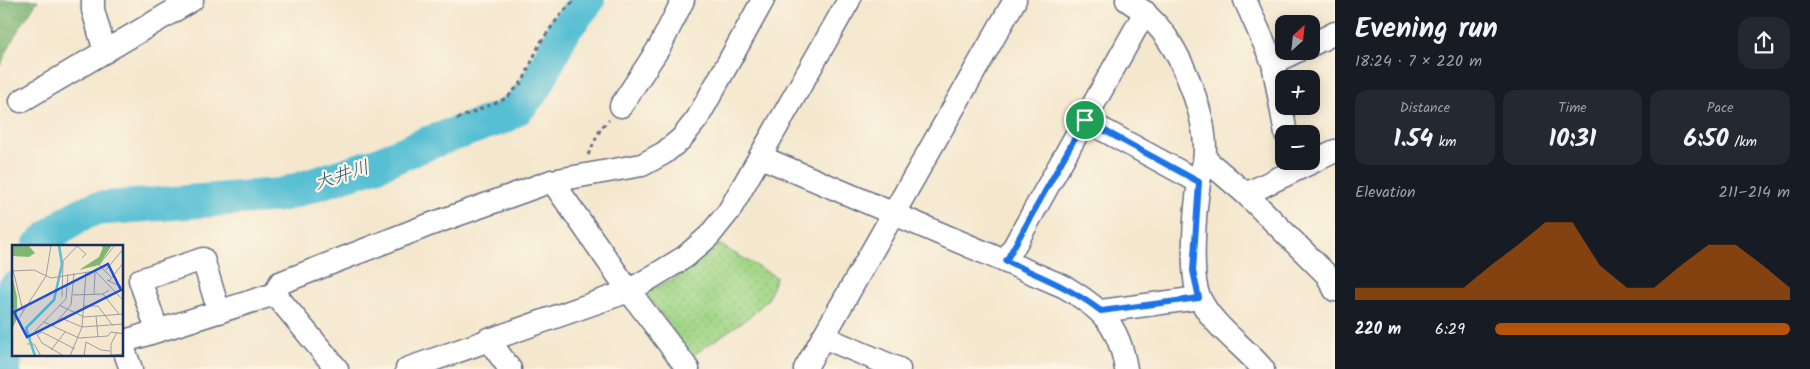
<!DOCTYPE html>
<html lang="en">
<head>
<meta charset="utf-8">
<style>
  :root { --surface:#171b24; --page:#242831; --text:#f1f3f6; --muted:#9ea1a6; --accent:#b45309 }
  body { margin:0; font-family:Kalam,"Klee One",sans-serif; background:var(--page); color:var(--text); height:100vh; display:flex; flex-direction:column; font-size:19px; white-space:nowrap }
  * { box-sizing:border-box; margin:0 }
  p { font-size:16px; color:var(--muted) }
  .icon { flex:none; width:28px; height:28px; fill:none; stroke:currentColor; stroke-width:2; stroke-linecap:round; stroke-linejoin:round }
  .map { position:relative; flex:1; overflow:hidden }
  .panel { display:flex; flex-direction:column; background:var(--surface); width:475px }
  .panel>* { flex:none }
  .needle { width:32px; rotate:27deg }
  .controls { position:absolute; left:1275px; top:15px; display:grid; gap:10px }
  .controls a { display:grid; place-items:center; width:45px; height:45px; border-radius:10px; background:var(--surface); box-shadow:0 2px 12px #0003; font-size:25px }
  .pin { position:absolute; display:grid; place-items:center; width:42px; height:42px; color:#fff; margin:-21px; border:2px solid #fff; border-radius:50%; box-shadow:0 1px 5px #0007 }
  .round { display:grid; place-items:center; flex:none; width:52px; height:52px; border-radius:15px; background:var(--page) }
  .head { display:flex; align-items:center; justify-content:space-between; height:85px; padding:0 20px }
  h1 { font-size:28px; font-weight:700; line-height:38px }
  .metrics { display:grid; grid-template-columns:repeat(3,1fr); gap:8px; height:85px; padding:5px 20px }
  .metrics div { display:grid; align-content:center; border-radius:12px; background:var(--page); text-align:center }
  .metrics b { font-size:25px; font-weight:700 }
  .metrics small { font-size:14px; font-weight:400 }
  .metrics p { font-size:14px }
  .chart { height:140px; padding:10px 20px }
  .chart p { display:flex; justify-content:space-between }
  .chart svg { width:100%; height:90px; margin-top:5px; fill:var(--accent); opacity:.7 }
  ul { padding:0 20px; list-style:none; font-size:16px }
  li { display:grid; grid-template-columns:80px 60px 1fr; align-items:center; height:38px }
  li i { height:12px; border-radius:6px; background:var(--accent) }
  main { display:flex; flex:1; min-height:0 }
  .map>svg:first-child { display:block }
</style>
</head>
<body>
<main>
<div class="map">
<svg width="1335" height="369" viewBox="0 0 1335 369">
  <defs>
    <pattern id="forest-crowns" width="20" height="18" patternUnits="userSpaceOnUse" patternTransform="scale(1.25)"><rect width="20" height="18" fill="#80b774"/><path d="M2 6a3 3 0 1 1 6 0M12 15a3 3 0 1 1 6 0" fill="none" stroke="#689562"/></pattern>
    <pattern id="park-dots" width="8" height="8" patternUnits="userSpaceOnUse" patternTransform="scale(1.25)"><rect width="8" height="8" fill="#a1d687"/><path d="M2 2h.1M6 6h.1" fill="none" stroke="#8ab877" stroke-width="1.8" stroke-linecap="round"/></pattern>
  </defs>
  <rect width="100%" height="100%" fill="#fcf5e5"/>
  <filter id="ink" filterUnits="userSpaceOnUse"><feTurbulence type="fractalNoise" baseFrequency=".02" numOctaves="2"/><feDisplacementMap in="SourceGraphic" scale="10" xChannelSelector="R" yChannelSelector="G"/><feConvolveMatrix kernelMatrix="1 2 1 2 8 2 1 2 1" color-interpolation-filters="sRGB"/></filter>
  <filter id="wash" filterUnits="userSpaceOnUse"><feTurbulence type="fractalNoise" baseFrequency=".0096" numOctaves="4" result="noise"/><feDisplacementMap in="SourceGraphic" scale="20" xChannelSelector="R" yChannelSelector="G"/><feGaussianBlur stdDeviation="1.12" result="paint"/><feColorMatrix in="noise" values="0 0 0 0 0 0 0 0 0 0 0 0 0 0 0 0 0 1.4 0 .05"/><feComposite in="paint" operator="in"/></filter>
  <g filter="url(#wash)">
    <rect width="100%" height="100%" fill="#f4e7cd"/>
    <polygon fill="url(#forest-crowns)" stroke="#4e7369" points="0,0 38,0 15,35 0,66"/>
    <polygon fill="url(#park-dots)" stroke="#5e8272" points="717,243 776,277 768,299 752,315 692,356 645,292 673,280"/>
    <g fill="none" stroke-linecap="round" stroke-linejoin="round">
      <g stroke="#57bfd4" stroke-width="34">
        <path d="M 39,246 C 57,231 71,217 94,209 L 281,195 L 375,165 L 428,143 L 504,117 L 519,107 L 536,86 L 563,31 L 588,0"/>
        <polyline points="4,369 10,300 14,289"/>
      </g>
    </g>
  </g>
  <g filter="url(#ink)">
    <g fill="none" stroke-linecap="round" stroke-linejoin="round">
      <defs>
        <g id="minor">
          <polyline points="93,0 93,10 105,52"/>
          <path d="M 1127,0 C 1140,8 1151,18 1161,30 C 1184,59 1210,124 1204,161 C 1203,168 1200,175 1199,183 C 1195,208 1189,278 1200,299 C 1214,327 1244,346 1263,369"/>
          <polyline points="1245,0 1273,63 1286,134"/>
          <polyline points="1311,45 1335,33"/>
          <polyline points="1273,63 1297,51"/>
          <polyline points="21,101 192,0"/>
          <polyline points="621,106 660,46 683,0"/>
          <polyline points="1085,120 1199,182"/>
          <path d="M 761,157 L 1065,287 C 1102,309 1119,325 1126,369"/>
          <polyline points="1205,159 1246,194 1327,275 1335,290"/>
          <polyline points="552,181 629,291 688,369"/>
          <polyline points="1246,194 1335,151"/>
          <polyline points="1006,261 1145,12"/>
          <polyline points="275,294 337,369"/>
          <polyline points="1101,311 1199,298"/>
          <polyline points="157,330 140,280 203,259 219,312"/>
          <polyline points="823,337 899,369"/>
          <polyline points="488,339 510,369"/>
          <polyline points="122,342 275,294 280,283 426,226 552,181 642,165 664,153 681,139 697,119 763,0"/>
          <polyline points="122,344 131,369"/>
          <polyline points="407,369 629,291 685,257 709,236 729,211 849,0"/>
          <polyline points="805,369 1015,0"/>
        </g>
      </defs>
      <use href="#minor" stroke="#676f85" stroke-width="25"/>
      <g stroke="#676f85" stroke-width="3" stroke-dasharray="4 4" stroke-linecap="butt">
        <polyline points="457,119 507,98 523,81 540,43 561,14 575,0"/>
        <polyline points="588,155 601,128 609,120"/>
      </g>
      <use href="#minor" stroke="#fff" stroke-width="22"/>
    </g>
  </g>
  <g fill="none" stroke-linecap="round" stroke-linejoin="round" filter="url(#ink)">
    <defs>
      <path id="route" d="M 1085,120 L 1199,182 L 1193,271 L 1199,298 L 1101,311 C 1071,288 1040,276 1006,261 Z"/>
    </defs>
    <use href="#route" stroke="#fff" stroke-width="10"/>
    <use href="#route" stroke="#1a73e8" stroke-width="6"/>
  </g>
  <g text-anchor="middle" dominant-baseline="central" stroke-width="4.5" stroke-linejoin="round" paint-order="stroke">
    <g font-size="19" font-style="italic" fill="#2d5a81" stroke="#fcf5e5">
      <text transform="translate(342 176) rotate(-18)">大井川</text>
    </g>
  </g>
  <g transform="translate(12 245)">
    <rect width="111" height="111" fill="#f4e7cd"/>
    <path d="M 0,0 L 16,0 L 23,8 L 17,12 L 0,11 ZM 87,0 L 100,0 L 87,20 L 67,25 L 87,12 L 91,2 ZM 0,30 L 5,52 L 5,73 L 0,85 Z" fill="#80b774"/>
    <path fill="none" stroke="#57bfd4" stroke-width="2.5" d="M 23,111 L 14,83 L 42,55 L 50,19 L 47,0"/>
    <path fill="none" stroke="#9d9da1" stroke-width="1" d="M 65,1 L 74,9 L 70,13M 1,25 L 11,66M 94,25 L 112,3M 0,26 L 22,25 L 39,33 L 83,26 L 112,56M 99,32 L 87,20 L 103,0M 95,35 L 112,43M 97,36 L 112,17M 82,49 L 83,26M 91,49 L 107,69M 61,50 L 91,49 L 97,45M 50,52 L 51,16 L 66,0M 47,60 L 72,72 L 112,69M 72,61 L 86,61 L 101,81M 84,71 L 86,92M 7,73 L 34,31 L 39,0M 49,73 L 70,82 L 112,79M 32,77 L 67,93 L 96,91 L 99,87 L 112,89M 41,81 L 59,60 L 62,28M 26,89 L 30,87 L 63,104M 15,99 L 22,99 L 29,111M 39,105 L 53,87M 52,111 L 30,98 L 23,86 L 54,54 L 56,29M 58,111 L 70,82 L 74,27M 72,111 L 74,97 L 89,105 L 98,106M 89,111 L 112,109M 99,111 L 99,99 L 105,87"/>
    <path fill="#1d4ed8" fill-opacity="0.15" stroke="#1d4ed8" stroke-width="2.5" d="M 96,19 L 109,45 L 15,92 L 2,67 Z"/>
    <rect width="111" height="111" fill="none" stroke="#1b2f5e" stroke-width="2.5"/>
  </g>
</svg>
<div class="controls">
<a><svg class="needle" viewBox="-14 -14 28 28"><path d="M0-13l5 13h-10z" fill="#e53935"/><path d="M0 13l5-13h-10z" fill="#9ea1a6"/></svg></a>
<a>+</a>
<a>−</a>
</div>
<div class="pin" style="left:1085px;top:120px;background:#1e9e55"><svg class="icon" aria-label="arrive" viewBox="0 0 24 24"><path d="M6 21V4h12l-3 4 3 4H6"/></svg></div>
</div>
<section class="panel">
<div class="head"><div><h1>Evening run</h1><p>18:24 · 7 × 220 m</p></div><a class="round"><svg class="icon" aria-label="share" viewBox="0 0 24 24"><path d="M12 15V3M7 8l5-5 5 5M5 13v7h14v-7"/></svg></a></div>
<div class="metrics">
<div><p>Distance</p><b>1.54<small> km</small></b></div>
<div><p>Time</p><b>10:31</b></div>
<div><p>Pace</p><b>6:50<small> /km</small></b></div>
</div>
<div class="chart"><p><span>Elevation</span>211–214 m</p>
<svg viewBox="0 0 160 44" preserveAspectRatio="none"><path d="M0 44V38L10 38L20 38L30 38L40 38L50 27L60 17L70 6L80 6L90 27L100 38L110 38L120 27L130 17L140 17L150 27L160 38V44z"/></svg>
</div>
<ul>
<li><b>220 m</b>6:29<i style="width:100%"></i></li>
</ul>
</section>
</main>
</body>
</html>
